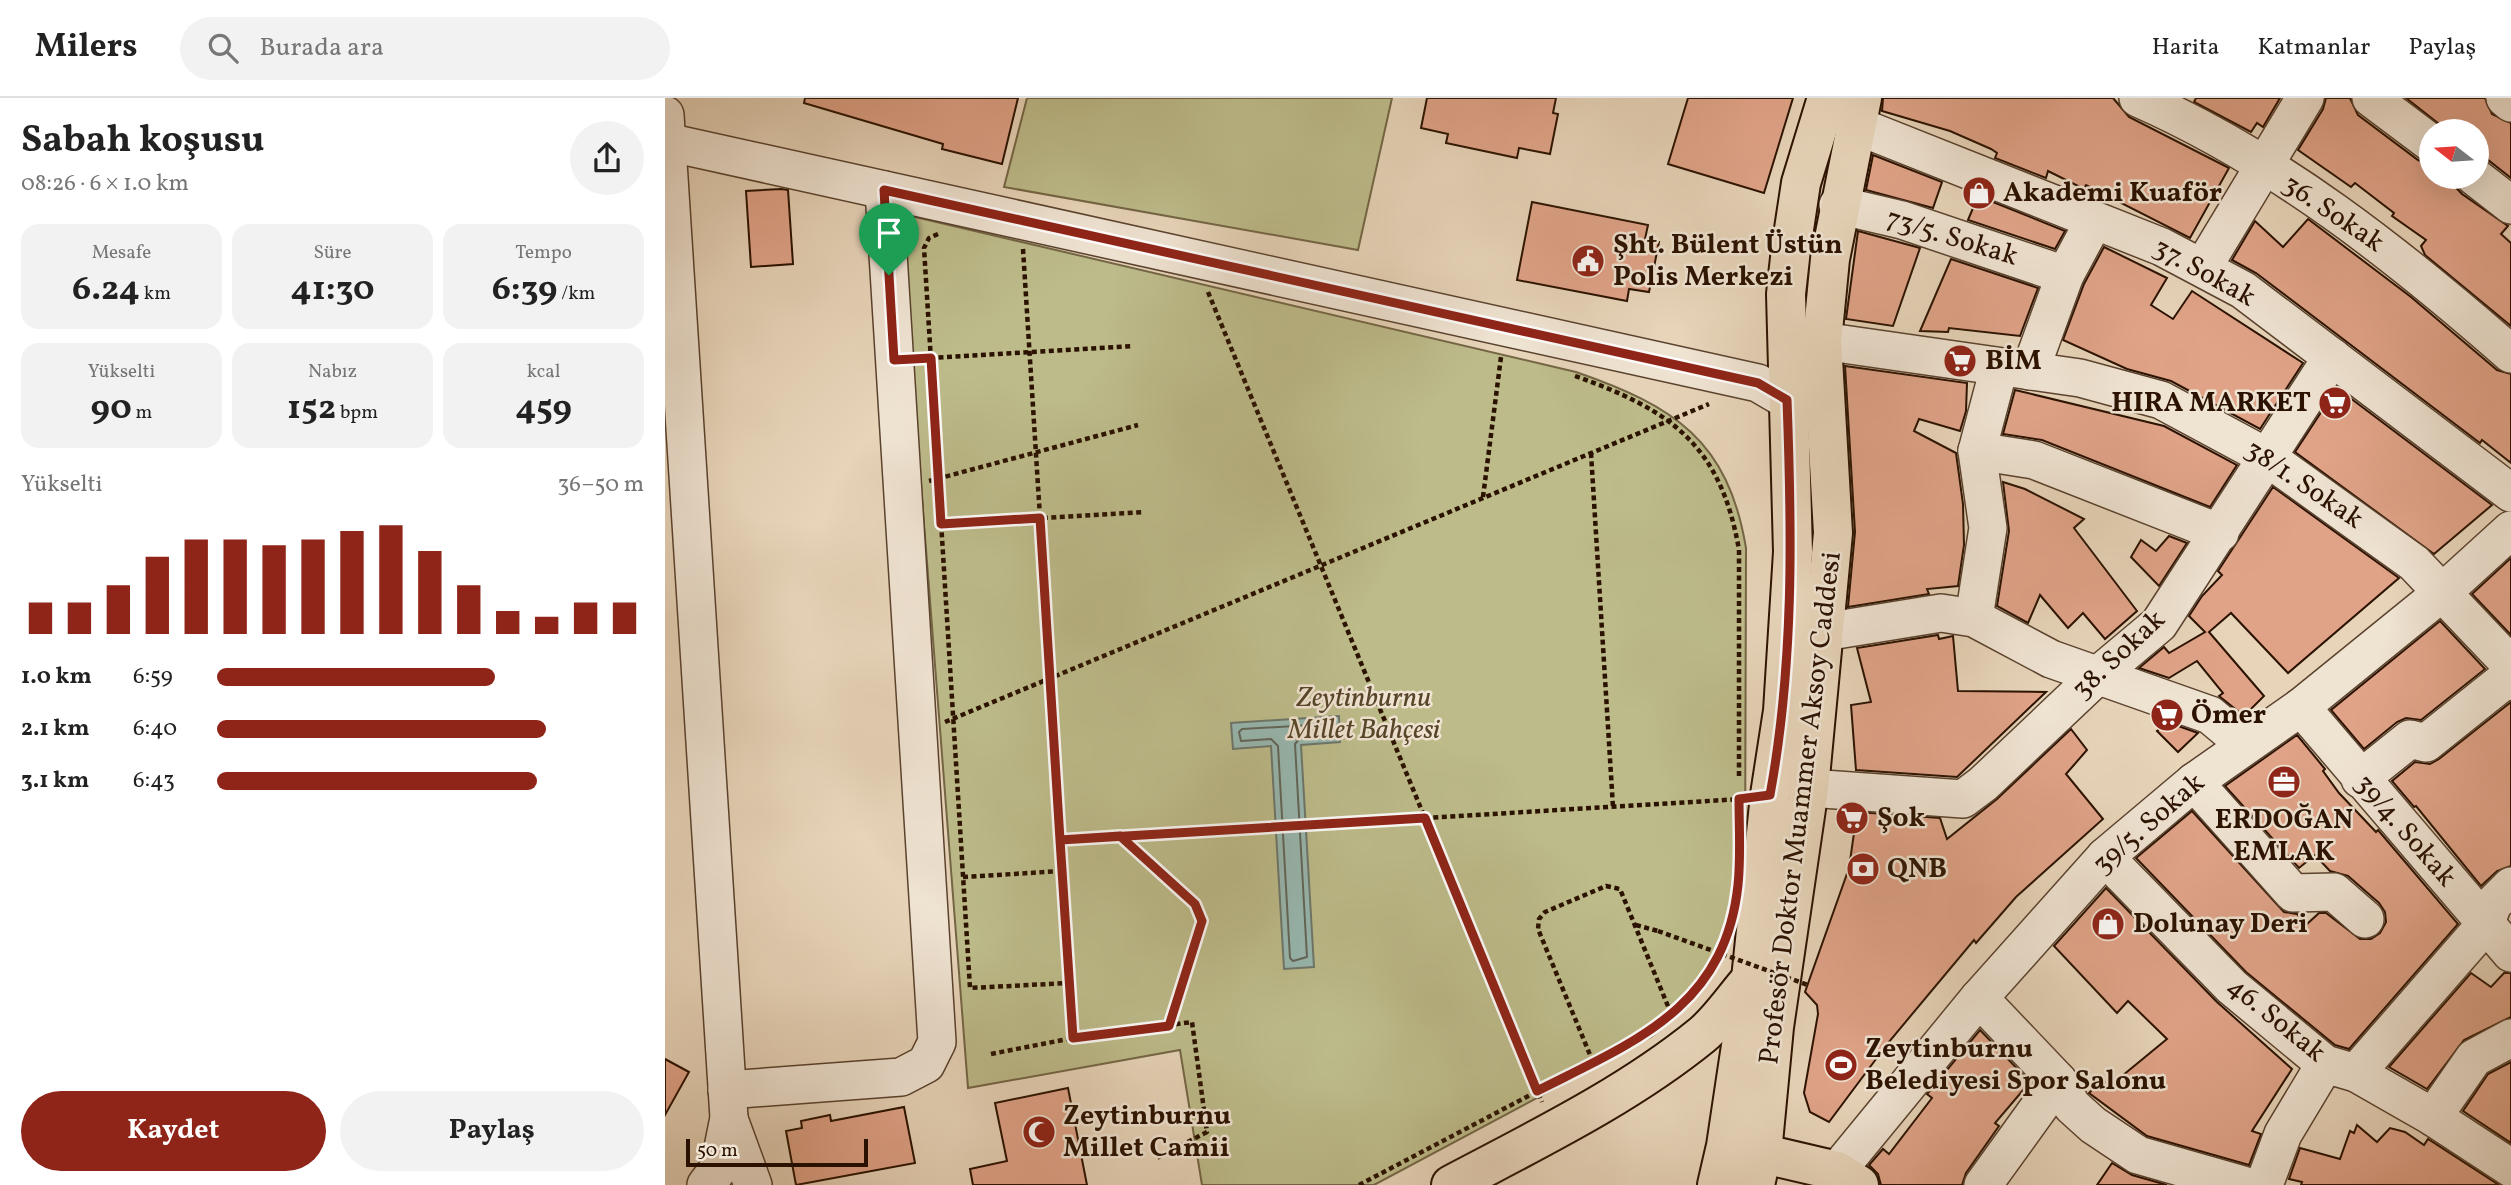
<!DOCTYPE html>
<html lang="tr">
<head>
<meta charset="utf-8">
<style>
  :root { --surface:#fff; --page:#f2f2f2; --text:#222; --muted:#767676; --line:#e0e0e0; --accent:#8f2418 }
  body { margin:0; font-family:Vollkorn,serif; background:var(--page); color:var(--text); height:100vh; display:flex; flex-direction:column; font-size:26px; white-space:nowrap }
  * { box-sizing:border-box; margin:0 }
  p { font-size:23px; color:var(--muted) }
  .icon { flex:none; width:38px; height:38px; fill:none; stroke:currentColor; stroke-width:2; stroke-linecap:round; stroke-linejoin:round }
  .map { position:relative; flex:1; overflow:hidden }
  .details { display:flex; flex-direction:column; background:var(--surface); width:665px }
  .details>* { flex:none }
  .needle { width:46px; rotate:287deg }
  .tools { position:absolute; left:1754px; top:21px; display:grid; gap:14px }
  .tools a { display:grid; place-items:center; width:70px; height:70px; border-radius:50%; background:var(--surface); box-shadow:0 7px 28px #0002; font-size:35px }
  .scale { position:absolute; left:21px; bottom:18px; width:182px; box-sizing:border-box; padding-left:7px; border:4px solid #2b1200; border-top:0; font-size:19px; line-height:24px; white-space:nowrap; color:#2b1200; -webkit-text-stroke:5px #efe3d2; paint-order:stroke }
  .pin { position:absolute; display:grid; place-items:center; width:60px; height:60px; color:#fff; margin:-72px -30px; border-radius:50% 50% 50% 0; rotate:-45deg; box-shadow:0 0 7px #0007 }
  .pin .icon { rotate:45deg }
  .round { display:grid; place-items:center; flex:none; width:74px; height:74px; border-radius:37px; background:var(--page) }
  .head { display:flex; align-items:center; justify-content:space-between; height:119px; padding:0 21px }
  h1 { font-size:38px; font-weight:700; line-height:52px }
  .figures { display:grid; grid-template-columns:repeat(3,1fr); gap:10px; height:119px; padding:7px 21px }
  .figures div { display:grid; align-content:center; border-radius:18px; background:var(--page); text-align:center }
  .figures b { font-size:35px; font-weight:700 }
  .figures small { font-size:19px; font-weight:400 }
  .figures p { font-size:19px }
  .chart { height:196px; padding:14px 21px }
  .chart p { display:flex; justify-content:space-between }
  .chart svg { width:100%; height:126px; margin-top:7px; stroke:var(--accent); stroke-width:6 }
  .action { display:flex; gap:14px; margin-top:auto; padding:14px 21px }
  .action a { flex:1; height:80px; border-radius:42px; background:var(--accent); color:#fff; font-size:28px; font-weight:700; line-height:80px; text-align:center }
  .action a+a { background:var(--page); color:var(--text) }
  ul { padding:0 21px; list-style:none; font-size:23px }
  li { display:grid; grid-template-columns:112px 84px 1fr; align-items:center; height:52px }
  li i { height:18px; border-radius:9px; background:var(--accent) }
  header { display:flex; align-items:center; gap:42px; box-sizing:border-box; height:98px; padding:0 35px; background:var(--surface); border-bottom:2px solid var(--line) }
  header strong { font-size:33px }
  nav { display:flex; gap:38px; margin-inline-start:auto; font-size:24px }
  .search { width:490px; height:63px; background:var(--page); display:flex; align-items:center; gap:18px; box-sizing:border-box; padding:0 24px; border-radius:38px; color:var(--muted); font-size:26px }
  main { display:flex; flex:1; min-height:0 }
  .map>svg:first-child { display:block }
</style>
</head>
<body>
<header>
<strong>Milers</strong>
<div class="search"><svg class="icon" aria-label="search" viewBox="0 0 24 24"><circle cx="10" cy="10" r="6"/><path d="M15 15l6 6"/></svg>Burada ara</div>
<nav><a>Harita</a><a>Katmanlar</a><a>Paylaş</a></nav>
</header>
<main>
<section class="details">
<div class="head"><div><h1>Sabah koşusu</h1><p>08:26 · 6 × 1.0 km</p></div><a class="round"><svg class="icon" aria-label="share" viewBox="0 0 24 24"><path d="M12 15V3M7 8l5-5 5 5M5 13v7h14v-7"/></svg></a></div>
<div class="figures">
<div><p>Mesafe</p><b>6.24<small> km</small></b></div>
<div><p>Süre</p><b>41:30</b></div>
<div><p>Tempo</p><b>6:39<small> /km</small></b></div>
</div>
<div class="figures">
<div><p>Yükselti</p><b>90<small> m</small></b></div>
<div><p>Nabız</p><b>152<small> bpm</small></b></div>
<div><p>kcal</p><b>459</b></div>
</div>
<div class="chart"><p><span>Yükselti</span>36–50 m</p>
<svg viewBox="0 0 160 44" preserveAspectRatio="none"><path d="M5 44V33M15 44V33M25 44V27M35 44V17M45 44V11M55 44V11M65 44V13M75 44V11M85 44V8M95 44V6M105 44V15M115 44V27M125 44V36M135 44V38M145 44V33M155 44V33"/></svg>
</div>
<ul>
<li><b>1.0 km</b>6:59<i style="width:65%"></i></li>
<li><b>2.1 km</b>6:40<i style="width:77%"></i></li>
<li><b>3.1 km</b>6:43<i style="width:75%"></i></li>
</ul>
<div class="action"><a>Kaydet</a><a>Paylaş</a></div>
</section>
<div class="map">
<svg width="1846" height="1087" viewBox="0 0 1846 1087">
  <rect width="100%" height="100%" fill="#e7d4b9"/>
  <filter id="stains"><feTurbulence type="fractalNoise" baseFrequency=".00286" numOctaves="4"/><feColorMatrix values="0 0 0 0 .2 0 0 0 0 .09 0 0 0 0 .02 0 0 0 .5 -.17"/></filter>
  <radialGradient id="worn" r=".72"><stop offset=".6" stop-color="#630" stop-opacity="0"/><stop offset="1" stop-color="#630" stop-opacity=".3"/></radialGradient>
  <g fill="#bdbb8a" stroke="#746645" stroke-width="2">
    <polygon points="362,0 727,0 693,152 339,89"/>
    <path d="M 246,118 L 911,274 C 1009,308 1063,342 1081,450 L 1080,783 C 1070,852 1041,896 986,939 L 709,1087 L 537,1087 L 515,952 L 303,990 L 236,131 L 240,121 Z"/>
  </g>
  <polygon fill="#97b8b1" stroke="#6c766a" stroke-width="2" points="674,618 675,644 636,647 649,869 619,871 606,648 568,651 566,625"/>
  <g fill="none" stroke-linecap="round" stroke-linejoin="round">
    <polygon stroke="#616558" stroke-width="2" points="664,626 667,629 666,637 636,639 630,646 642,859 628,863 625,860 613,648 606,641 576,643 574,634 577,631"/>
  </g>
  <g fill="#e0a388" stroke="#2b1200" stroke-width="2">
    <polygon points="140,0 353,0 337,66 277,51 278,46 139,5"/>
    <polygon points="762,0 891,0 888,15 893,16 885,56 854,50 852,60 781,45 783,36 756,30"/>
    <polygon points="1023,0 1128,0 1099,95 1003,66"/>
    <polygon points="1218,0 1448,0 1464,19 1564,70 1525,140 1421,87 1419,91 1383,73 1381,80 1330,60 1332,55 1326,51 1285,33 1217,13"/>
    <polygon points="1531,0 1615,0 1598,29 1592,25 1586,34 1529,4"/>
    <polygon points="1661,0 1685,0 1693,17 1753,62 1766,66 1766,79 1781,79 1797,96 1843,128 1836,136 1846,145 1846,228 1760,157 1756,148 1761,142 1727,118 1729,115 1690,85 1686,89 1633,52 1658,11"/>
    <polygon points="1741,0 1820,0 1827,16 1846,25 1846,80 1823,62 1811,58 1811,33 1783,33"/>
    <polygon points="1208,57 1277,84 1268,110 1201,92"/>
    <polygon points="116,91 123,92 128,166 86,169 81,93"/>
    <polygon points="1313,98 1400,133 1390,151 1303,122"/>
    <polygon points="867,104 983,127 980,141 994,144 984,194 964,191 962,203 852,182"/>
    <polygon points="1643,121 1746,199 1832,272 1846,276 1846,365 1817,342 1815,345 1591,175 1567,162 1590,123 1618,149"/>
    <polygon points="1193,133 1255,150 1228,228 1181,221"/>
    <polygon points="1439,149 1502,180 1486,207 1508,221 1527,193 1638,265 1595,331 1506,283 1462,271 1398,242 1419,186"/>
    <polygon points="1286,161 1373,190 1355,238 1284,230 1283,234 1255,233"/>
    <polygon points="1180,268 1302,285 1301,313 1295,333 1254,321 1249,333 1291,355 1298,406 1299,447 1293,488 1262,491 1264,496 1183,509 1190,434"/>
    <polygon points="1672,290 1827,407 1769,456 1630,354"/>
    <polygon points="1350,292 1499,328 1572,367 1545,409 1377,342 1338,336"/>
    <polygon points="1338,384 1360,391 1419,421 1409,430 1472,513 1440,541 1418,515 1403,530 1375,497 1363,525 1332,508 1344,433"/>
    <polygon points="1608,389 1734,480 1623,575 1566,515 1544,534 1599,598 1579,618 1554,598 1558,595 1532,563 1504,580 1474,570 1499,549 1504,555 1540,534 1524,518 1537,498 1557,477 1553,473"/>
    <polygon points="1504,438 1522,445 1494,488 1466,459 1476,442 1491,453"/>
    <polygon points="1846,460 1846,537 1807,496"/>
    <polygon points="1775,523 1820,571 1756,622 1741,620 1732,624 1699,651 1666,612"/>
    <polygon points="1273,537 1274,541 1288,538 1293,593 1381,594 1292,679 1191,672 1186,607 1206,604 1192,550"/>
    <polygon points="1846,604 1846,768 1832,773 1816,788 1751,708 1749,709 1727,683 1750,664 1765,666 1774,661"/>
    <polygon points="1502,624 1533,635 1513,654 1492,633"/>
    <polygon points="1406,631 1422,652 1401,676 1438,721 1351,799 1311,845 1309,842 1223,945 1164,1024 1145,1014 1139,995 1153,916 1152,907 1140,894 1184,770 1192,714 1275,720 1282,741 1332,701"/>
    <polygon points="1632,637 1660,671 1658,673 1674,695 1711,734 1713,732 1793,826 1684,951 1670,947 1581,874 1471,760 1527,713 1619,814 1632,816 1642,826 1654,815 1661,815 1695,841 1706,841 1715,835 1721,824 1720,814 1714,805 1683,778 1665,773 1650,757 1634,770 1560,688"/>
    <polygon points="1441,790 1552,904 1627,971 1587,1033 1596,1036 1584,1067 1482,1038 1424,995 1436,982 1446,987 1502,941 1463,903 1452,915 1389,848"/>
    <polygon points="1806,875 1826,889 1839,875 1846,875 1846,919 1799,942 1762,991 1724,969"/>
    <polygon points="1315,932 1365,984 1330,1025 1334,1028 1301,1075 1297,1087 1216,1087 1213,1076 1204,1067 1218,1051 1224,1056 1267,1000 1262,996"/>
    <polygon points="0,961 24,974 0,1017"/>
    <polygon points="1846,964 1846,1045 1798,1013 1823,976"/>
    <polygon points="403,990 422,1087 308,1087 305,1071 342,1063 330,1005"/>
    <polygon points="239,1009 250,1065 131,1087 121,1033 137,1030 136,1023 165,1017 166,1023"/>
    <polygon points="1692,1027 1712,1044 1725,1030 1740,1034 1759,1047 1763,1041 1834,1087 1636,1087 1637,1084 1624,1081 1635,1050 1675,1061 1685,1033 1689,1035"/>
    <polygon points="1447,1065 1467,1077 1502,1087 1432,1087"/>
  </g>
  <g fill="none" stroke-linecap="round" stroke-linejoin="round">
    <defs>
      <g id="minor">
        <path d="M 1473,0 C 1612,61 1733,157 1846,256"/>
        <polyline points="1706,0 1766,45"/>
        <polyline points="1840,0 1846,5"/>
        <polyline points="0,17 64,1020 54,1070 41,1087"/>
        <polyline points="1190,27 1497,149 1578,192 1846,395"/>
        <polyline points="2,44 1093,285 1122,302"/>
        <polyline points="1810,79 1846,107"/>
        <polyline points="1173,107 1237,122 1400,177"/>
        <polyline points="1538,169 1640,0"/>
        <polyline points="1157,243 1415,280 1496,302 1600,358 1749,465 1846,567"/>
        <polyline points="1365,273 1400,177 1429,123"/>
        <polyline points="1312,353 1369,362 1555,435"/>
        <polyline points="1309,520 1323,430 1312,353 1334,270"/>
        <polyline points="1159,534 1276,515 1309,520 1386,561 1545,617 1581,647"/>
        <polyline points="1636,609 1846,855"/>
        <polyline points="1695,681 1745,641 1761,645 1836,585 1846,583"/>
        <polyline points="1529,684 1628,795 1669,794 1700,821"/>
        <polyline points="1144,690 1298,701 1318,686 1432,578 1494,526 1667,259"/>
        <polyline points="1440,759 1567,889 1660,966 1691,975 1768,1019 1846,1070"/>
        <polyline points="1314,900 1393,983 1407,1008 1428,1027 1473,1057 1578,1087"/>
        <polyline points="1691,975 1820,827 1828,806 1846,788"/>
        <polyline points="62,992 236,979 261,966 272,944 219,92"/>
        <polyline points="1768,1019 1809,960 1846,940"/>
        <polyline points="64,1021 88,1087"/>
        <polyline points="1172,1073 1314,900 1440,759 1529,684 1636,609 1779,493 1846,432"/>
        <polyline points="1318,1087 1393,983"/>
        <polyline points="1599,1087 1618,1036 1660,966"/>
      </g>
      <g id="major">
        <polyline points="1074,1050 1172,1073 1194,1087"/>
        <path d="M 786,1087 C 871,1042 962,998 1037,937 C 1055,922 1070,899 1086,881"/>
        <polyline points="1052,1087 1061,1048 1086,881 1105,697 1118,613 1128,454 1121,196 1126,151 1136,85 1162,0"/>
        <polyline points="1090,1087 1097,1055 1109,929 1144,690 1168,435 1157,243 1165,161 1197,0"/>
      </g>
    </defs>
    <use href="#minor" stroke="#5a422e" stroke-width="40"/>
    <use href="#major" stroke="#2b1200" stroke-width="42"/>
    <g stroke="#2b1200" stroke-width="4.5" stroke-dasharray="5 3.5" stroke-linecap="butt">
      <polyline points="273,136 264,140 259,150 305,890 404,885"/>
      <polyline points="358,151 408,940"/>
      <polyline points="543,194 877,1004"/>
      <polyline points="265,260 468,248"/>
      <path d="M 910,278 C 1006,312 1056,347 1074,452 L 1074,680"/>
      <polyline points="926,355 948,709"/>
      <polyline points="264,383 473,327"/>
      <polyline points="818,399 836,259"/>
      <polyline points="276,426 479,414"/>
      <polyline points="280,624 1044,306"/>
      <polyline points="455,738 530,806 537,823 504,928"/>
      <polyline points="395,742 1076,701"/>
      <polyline points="298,779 397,773"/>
      <polyline points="971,827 993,833"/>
      <polyline points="1008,917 1042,878 1057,851"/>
      <polyline points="326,956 408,940 527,924 542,1034 490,1061"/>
      <polyline points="928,964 873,831 874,821 880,814 941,788 955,791 1007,918"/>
      <polyline points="694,1087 928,964 1001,922"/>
    </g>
    <use href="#minor" stroke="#efe3d2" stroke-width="37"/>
    <use href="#major" stroke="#e7d4b9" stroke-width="38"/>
    <polyline stroke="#2b1200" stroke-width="4.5" stroke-dasharray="5 3.5" stroke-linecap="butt" points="993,833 1143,887"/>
  </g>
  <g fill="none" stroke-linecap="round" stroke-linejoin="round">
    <defs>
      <path id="route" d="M 224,177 L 229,262 L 266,260 L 276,426 L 375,420 L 395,742 L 455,738 L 530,806 L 537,823 L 504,928 L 408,940 L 395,742 L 760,720 L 872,993 C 969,944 1060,910 1073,787 C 1076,759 1074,729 1074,701 L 1105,697 C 1129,566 1127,435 1122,302 L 1093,285 L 219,92 L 224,177"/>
    </defs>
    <use href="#route" stroke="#fff" stroke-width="14"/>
    <use href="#route" stroke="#8f2418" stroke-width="9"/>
  </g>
  <defs>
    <symbol id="shop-disc" viewBox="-11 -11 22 22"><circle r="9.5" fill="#8f2418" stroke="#efe3d2"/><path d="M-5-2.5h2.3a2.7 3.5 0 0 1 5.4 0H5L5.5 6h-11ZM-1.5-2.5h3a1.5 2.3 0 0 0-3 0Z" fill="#fff"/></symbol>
    <symbol id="civic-disc" viewBox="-11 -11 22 22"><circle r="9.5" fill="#8f2418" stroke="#efe3d2"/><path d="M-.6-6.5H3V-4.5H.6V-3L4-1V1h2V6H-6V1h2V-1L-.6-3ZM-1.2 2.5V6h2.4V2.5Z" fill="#fff"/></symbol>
    <symbol id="supermarket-disc" viewBox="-11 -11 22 22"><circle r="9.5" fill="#8f2418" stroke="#efe3d2"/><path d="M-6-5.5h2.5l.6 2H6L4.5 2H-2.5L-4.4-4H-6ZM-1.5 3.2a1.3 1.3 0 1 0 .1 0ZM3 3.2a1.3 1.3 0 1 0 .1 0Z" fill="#fff"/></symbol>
    <symbol id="office-disc" viewBox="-11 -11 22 22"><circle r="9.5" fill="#8f2418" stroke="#efe3d2"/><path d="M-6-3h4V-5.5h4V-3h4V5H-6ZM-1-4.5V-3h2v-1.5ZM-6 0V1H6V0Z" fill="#fff"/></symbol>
    <symbol id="bank-disc" viewBox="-11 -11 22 22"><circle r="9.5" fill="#8f2418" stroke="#efe3d2"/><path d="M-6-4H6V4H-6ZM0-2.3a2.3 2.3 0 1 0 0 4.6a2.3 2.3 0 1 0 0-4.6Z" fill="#fff"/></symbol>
    <symbol id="stadium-disc" viewBox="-11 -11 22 22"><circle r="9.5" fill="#8f2418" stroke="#efe3d2"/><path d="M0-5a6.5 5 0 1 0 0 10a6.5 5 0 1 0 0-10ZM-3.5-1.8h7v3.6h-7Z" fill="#fff"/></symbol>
    <symbol id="mosque-disc" viewBox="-11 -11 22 22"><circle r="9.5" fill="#8f2418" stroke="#efe3d2"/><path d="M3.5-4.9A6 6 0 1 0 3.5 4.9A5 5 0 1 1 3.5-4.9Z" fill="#fff"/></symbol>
  </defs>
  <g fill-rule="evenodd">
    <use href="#shop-disc" x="1295" y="76" width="38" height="38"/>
    <use href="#civic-disc" x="904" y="144" width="38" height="38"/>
    <use href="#supermarket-disc" x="1276" y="244" width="38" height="38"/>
    <use href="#supermarket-disc" x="1651" y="286" width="38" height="38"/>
    <use href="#supermarket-disc" x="1483" y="598" width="38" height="38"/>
    <use href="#office-disc" x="1600" y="665" width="38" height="38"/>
    <use href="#supermarket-disc" x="1168" y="701" width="38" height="38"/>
    <use href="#bank-disc" x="1179" y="752" width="38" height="38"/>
    <use href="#shop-disc" x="1424" y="807" width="38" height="38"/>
    <use href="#stadium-disc" x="1157" y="948" width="38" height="38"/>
    <use href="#mosque-disc" x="355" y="1015" width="38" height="38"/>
  </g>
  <g text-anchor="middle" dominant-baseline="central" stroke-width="5" stroke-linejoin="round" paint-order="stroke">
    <g font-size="28" font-weight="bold" fill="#2b1200" stroke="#efe3d2" text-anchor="start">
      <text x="1338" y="95">Akademi Kuaför</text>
      <text x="948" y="147">Şht. Bülent Üstün<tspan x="948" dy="32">Polis Merkezi</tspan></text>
      <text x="1320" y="263">BİM</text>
      <text x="1646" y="305" text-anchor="end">HIRA MARKET</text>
      <text x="1526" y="617">Ömer</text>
      <text x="1212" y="720">Şok</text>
      <text x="1619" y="722" text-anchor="middle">ERDOĞAN<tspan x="1619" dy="32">EMLAK</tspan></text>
      <text x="1222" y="771">QNB</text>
      <text x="1468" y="826">Dolunay Deri</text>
      <text x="1200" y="951">Zeytinburnu<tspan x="1200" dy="32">Belediyesi Spor Salonu</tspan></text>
      <text x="398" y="1018">Zeytinburnu<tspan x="398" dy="32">Millet Camii</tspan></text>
    </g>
    <g font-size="28" fill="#2b1200" stroke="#efe3d2">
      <text transform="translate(1668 116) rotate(34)">36. Sokak</text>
      <text transform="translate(1287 140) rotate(17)">73/5. Sokak</text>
      <text transform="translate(1539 175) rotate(29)">37. Sokak</text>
      <text transform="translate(1639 387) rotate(34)">38/1. Sokak</text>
      <text transform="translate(1454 557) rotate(-43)">38. Sokak</text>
      <text transform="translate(1136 710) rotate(-83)">Profesör Doktor Muammer Aksoy Caddesi</text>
      <text transform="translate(1484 726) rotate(-41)">39/5. Sokak</text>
      <text transform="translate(1740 733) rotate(49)">39/4. Sokak</text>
      <text transform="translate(1611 922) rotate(39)">46. Sokak</text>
    </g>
    <g font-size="28" font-style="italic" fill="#574529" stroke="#efe3d2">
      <text x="699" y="600">Zeytinburnu<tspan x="699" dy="32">Millet Bahçesi</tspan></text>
    </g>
  </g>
  <rect width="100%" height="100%" filter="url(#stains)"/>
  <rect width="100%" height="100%" fill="url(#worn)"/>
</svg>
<div class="tools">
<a><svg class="needle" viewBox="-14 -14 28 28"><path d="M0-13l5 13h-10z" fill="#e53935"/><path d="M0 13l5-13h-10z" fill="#767676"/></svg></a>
</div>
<div class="scale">50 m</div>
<div class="pin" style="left:224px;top:177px;background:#1e9e55"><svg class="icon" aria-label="arrive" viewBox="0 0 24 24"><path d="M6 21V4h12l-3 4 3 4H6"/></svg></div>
</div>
</main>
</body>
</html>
